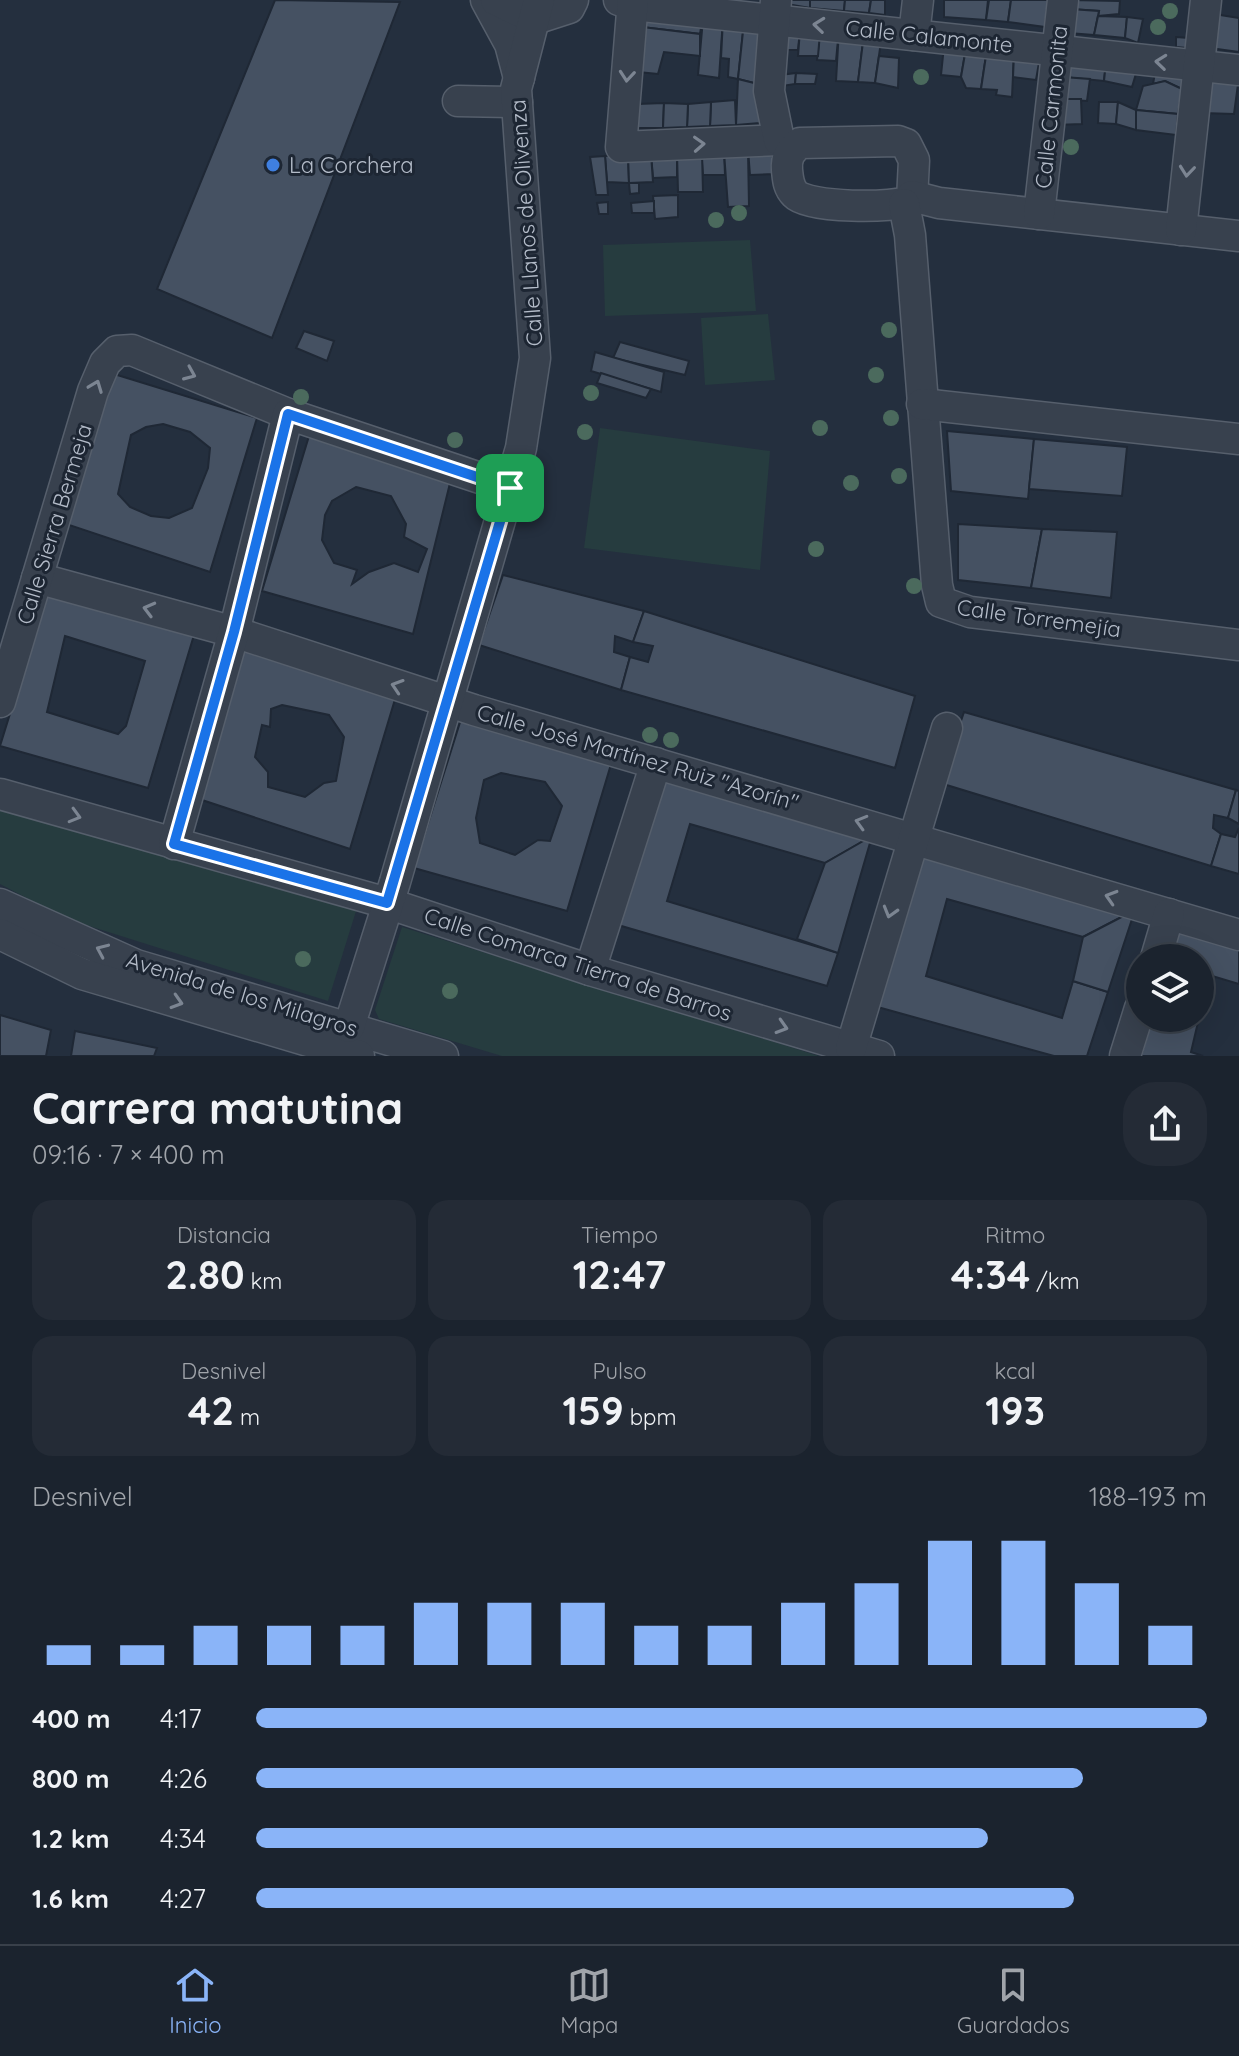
<!DOCTYPE html>
<html lang="es">
<head>
<meta charset="utf-8">
<style>
  :root { --surface:#1b232e; --page:#242b36; --text:#f1f3f6; --muted:#a0a4aa; --line:#39404a; --accent:#8ab4f8 }
  body { margin:0; font-family:Quicksand,sans-serif; background:var(--page); color:var(--text); height:100vh; display:flex; flex-direction:column; font-size:30px; white-space:nowrap }
  * { box-sizing:border-box; margin:0 }
  p { font-size:26px; color:var(--muted) }
  .icon { flex:none; width:44px; height:44px; fill:none; stroke:currentColor; stroke-width:2; stroke-linecap:round; stroke-linejoin:round }
  .map { position:relative; height:1056px; overflow:hidden }
  .drawer { display:flex; flex-direction:column; background:var(--surface); flex:1 }
  .drawer>* { flex:none }
  .tools { position:absolute; left:1126px; top:944px; display:grid; gap:16px }
  .tools a { display:grid; place-items:center; width:88px; height:88px; border-radius:50%; background:var(--surface); box-shadow:0 8px 32px #0002,0 0 0 2px var(--line); font-size:40px }
  .pin { position:absolute; display:grid; place-items:center; width:68px; height:68px; color:#fff; margin:-34px; border-radius:16px; box-shadow:0 4px 12px #0006 }
  .round { display:grid; place-items:center; flex:none; width:84px; height:84px; border-radius:32px; background:var(--page) }
  .overview { display:flex; align-items:center; justify-content:space-between; height:136px; padding:0 32px }
  h1 { font-size:44px; font-weight:700; line-height:60px }
  .stats { display:grid; grid-template-columns:repeat(3,1fr); gap:12px; height:136px; padding:8px 32px }
  .stats div { display:grid; align-content:center; border-radius:20px; background:var(--page); text-align:center }
  .stats b { font-size:40px; font-weight:700 }
  .stats small { font-size:22px; font-weight:400 }
  .stats p { font-size:22px }
  .chart { height:224px; padding:16px 32px }
  .chart p { display:flex; justify-content:space-between }
  .chart svg { width:100%; height:144px; margin-top:8px; stroke:var(--accent); stroke-width:6 }
  ul { padding:0 32px; list-style:none; font-size:26px }
  li { display:grid; grid-template-columns:128px 96px 1fr; align-items:center; height:60px }
  li i { height:20px; border-radius:10px; background:var(--accent) }
  .dock { display:flex; justify-content:space-around; align-items:center; height:112px; border-top:2px solid var(--line); background:var(--surface); font-size:22px; color:var(--muted) }
  .dock a { display:grid; justify-items:center; gap:4px }
  .dock .current { color:var(--accent) }
  .map>svg:first-child { display:block }
</style>
</head>
<body>
<div class="map">
<svg width="1239" height="1056" viewBox="0 0 1239 1056">
  <rect width="100%" height="100%" fill="#242f3e"/>
  <g fill="#263c3f">
    <polygon points="750,240 756,311 605,316 603,245"/>
    <polygon points="768,314 775,380 705,385 701,318"/>
    <polygon points="600,428 770,451 760,570 584,548"/>
    <polygon points="0,802 357,908 328,1001 67,919 0,884"/>
    <polygon points="402,927 819,1056 502,1056 379,1019 375,1010"/>
  </g>
  <g fill="#455162" stroke="#1f2835" stroke-width="2" fill-rule="evenodd">
    <polygon points="275,0 400,2 272,338 157,289"/>
    <polygon points="781,0 810,0 810,8 781,3"/>
    <polygon points="810,0 845,0 844,11 810,8"/>
    <polygon points="845,0 871,0 869,13 844,11"/>
    <polygon points="871,0 885,0 885,15 869,13"/>
    <polygon points="944,0 988,0 986,20 944,17"/>
    <polygon points="989,0 1011,0 1008,22 986,20"/>
    <polygon points="1011,0 1048,0 1045,27 1008,22"/>
    <polygon points="1071,0 1120,1 1119,14 1098,16 1099,11 1070,9"/>
    <polygon points="1070,9 1099,11 1094,35 1068,33"/>
    <polygon points="644,10 703,16 700,34 642,27"/>
    <polygon points="1214,14 1239,18 1239,52 1210,48"/>
    <polygon points="1098,16 1127,17 1125,38 1094,35"/>
    <polygon points="1127,17 1143,19 1138,43 1125,38"/>
    <polygon points="703,19 723,19 719,78 698,75"/>
    <polygon points="723,19 744,22 738,79 728,77 729,59 721,58"/>
    <polygon points="744,22 764,24 758,84 738,79"/>
    <polygon points="821,25 839,29 836,61 817,60"/>
    <polygon points="782,26 800,30 798,50 780,50"/>
    <polygon points="642,27 700,34 700,56 664,52 658,74 638,72"/>
    <polygon points="839,29 864,34 858,82 836,81"/>
    <polygon points="800,30 820,33 818,56 798,56"/>
    <polygon points="864,34 882,35 875,83 858,82"/>
    <polygon points="1176,37 1189,38 1187,48 1176,47"/>
    <polygon points="944,46 966,48 961,77 941,75"/>
    <polygon points="966,48 987,49 981,89 966,88 961,77"/>
    <polygon points="987,49 1014,54 1012,97 996,95 997,90 981,89"/>
    <polygon points="1041,51 1036,80 1013,77 1014,54"/>
    <polygon points="879,56 899,58 898,88 875,83"/>
    <polygon points="1066,62 1106,62 1104,81 1063,77"/>
    <polygon points="1106,62 1138,67 1132,87 1104,81"/>
    <polygon points="1156,67 1186,70 1182,89 1165,81 1153,84"/>
    <polygon points="796,73 795,84 776,87 780,75"/>
    <polygon points="796,73 817,74 815,84 795,84"/>
    <polygon points="1206,74 1239,77 1234,114 1202,113"/>
    <polygon points="1063,77 1090,79 1087,101 1061,99"/>
    <polygon points="738,79 758,84 760,123 736,125"/>
    <polygon points="1165,81 1182,89 1178,114 1136,110 1143,86"/>
    <polygon points="1061,99 1081,99 1082,124 1055,125"/>
    <polygon points="735,100 736,125 710,126 711,102"/>
    <polygon points="711,102 710,126 687,127 688,104"/>
    <polygon points="1099,102 1118,102 1116,124 1098,123"/>
    <polygon points="1118,102 1136,110 1136,130 1116,124"/>
    <polygon points="664,103 663,128 634,128 637,104"/>
    <polygon points="664,103 688,104 687,127 663,128"/>
    <polygon points="1136,110 1178,114 1176,135 1136,130"/>
    <polygon points="724,148 725,175 703,175 701,149"/>
    <polygon points="771,148 774,174 750,175 748,150"/>
    <polygon points="748,150 749,206 728,207 724,152"/>
    <polygon points="677,153 677,177 653,178 651,154"/>
    <polygon points="677,153 702,153 703,192 678,192"/>
    <polygon points="628,154 629,183 607,182 605,156"/>
    <polygon points="628,154 651,154 653,182 629,183"/>
    <polygon points="605,156 608,195 596,195 590,157"/>
    <polygon points="629,183 639,183 639,193 630,194"/>
    <polygon points="678,195 678,217 655,219 653,196"/>
    <polygon points="654,201 654,213 632,213 631,203"/>
    <polygon points="608,202 608,214 599,214 597,203"/>
    <polygon points="304,331 334,341 327,361 296,348"/>
    <polygon points="620,342 689,361 685,375 613,358"/>
    <polygon points="595,352 664,372 661,392 591,371"/>
    <polygon points="601,373 651,389 646,398 597,383"/>
    <path d="M 114,374 L 257,418 L 210,572 L 60,522 ZM 163,424 L 190,432 L 210,448 L 208,468 L 192,508 L 169,518 L 151,516 L 130,507 L 118,494 L 131,435 L 146,427 Z"/>
    <polygon points="947,431 1034,439 1028,499 951,491"/>
    <path d="M 309,436 L 452,475 L 413,634 L 262,591 ZM 356,487 L 391,496 L 406,524 L 404,537 L 427,549 L 418,572 L 394,563 L 369,572 L 352,584 L 357,570 L 334,563 L 322,540 L 325,515 L 332,501 Z"/>
    <polygon points="1034,439 1127,447 1122,496 1029,489"/>
    <polygon points="958,524 1042,529 1031,588 958,580"/>
    <polygon points="1042,529 1117,532 1111,598 1031,588"/>
    <polygon points="503,575 644,611 633,642 615,636 614,652 630,657 621,690 479,645"/>
    <path d="M 48,591 L 194,635 L 148,788 L 0,746 ZM 65,636 L 145,661 L 126,726 L 118,734 L 47,712 Z"/>
    <polygon points="644,611 915,696 895,768 621,690 630,657 648,662 653,646 633,642"/>
    <path d="M 244,650 L 396,696 L 350,849 L 199,799 ZM 282,705 L 329,715 L 344,737 L 336,781 L 324,783 L 305,797 L 268,787 L 268,772 L 255,757 L 262,725 L 270,727 L 271,709 Z"/>
    <polygon points="964,712 1236,790 1228,818 1214,815 1213,828 1221,834 1211,866 940,783"/>
    <path d="M 462,716 L 612,761 L 567,911 L 414,868 ZM 501,773 L 545,782 L 562,806 L 550,841 L 538,840 L 515,855 L 480,843 L 476,818 L 484,780 Z"/>
    <polygon points="665,774 872,836 825,863 690,824 667,901 838,953 827,986 618,925"/>
    <polygon points="1236,790 1239,791 1239,824 1228,818"/>
    <polygon points="1239,828 1239,874 1211,866 1221,834 1235,837"/>
    <polygon points="872,836 838,953 797,939 825,863"/>
    <polygon points="919,848 1135,910 1083,937 947,899 926,976 1062,1018 1073,981 1108,992 1087,1056 1054,1056 874,1006"/>
    <polygon points="1135,910 1108,992 1073,981 1083,937"/>
    <polygon points="1180,927 1239,943 1239,984 1209,975 1200,1013 1200,958 1170,958"/>
    <polygon points="0,1015 51,1030 46,1056 0,1056"/>
    <polygon points="1152,1018 1199,1018 1191,1052 1203,1056 1141,1056"/>
    <polygon points="75,1031 157,1048 154,1056 71,1056"/>
  </g>
  <g fill="none" stroke-linecap="round" stroke-linejoin="round">
    <defs>
      <g id="minor">
        <polyline points="486,0 510,44 519,78"/>
        <polyline points="496,0 535,19 569,8 573,0"/>
        <polyline points="619,0 633,5 1239,70"/>
        <polyline points="633,0 621,147 779,140"/>
        <polyline points="776,0 769,91 779,140"/>
        <polyline points="914,35 918,0"/>
        <polyline points="458,101 517,102"/>
        <path d="M 898,141 L 906,144 L 914,160 L 912,200 C 895,209 808,208 795,194 C 788,187 788,179 787,170 C 786,157 790,151 800,143 Z"/>
        <polyline points="912,196 939,203 1239,236"/>
        <polyline points="904,204 910,235 937,585 941,602 970,612 1239,645"/>
        <polyline points="1039,214 1063,0"/>
        <polyline points="1181,230 1206,0"/>
        <polyline points="922,404 1239,439"/>
        <polyline points="37,578 234,632 474,710 1239,935"/>
        <polyline points="0,702 93,391 105,363 117,351 132,350 288,414 510,488"/>
        <polyline points="0,794 387,903 590,970 879,1056"/>
        <polyline points="174,844 234,632 288,414"/>
        <polyline points="0,904 136,965 443,1056"/>
        <polyline points="0,934 82,974 359,1056"/>
        <polyline points="1156,958 1169,914"/>
        <polyline points="590,970 656,763"/>
        <polyline points="349,1027 395,882 521,448 535,358 516,89 539,0"/>
        <polyline points="851,1048 947,728"/>
        <polyline points="1125,1056 1140,1008"/>
      </g>
    </defs>
    <use href="#minor" stroke="#565f6c" stroke-width="33"/>
    <use href="#minor" stroke="#38414e" stroke-width="30"/>
  </g>
  <g fill="#4b6a5d">
    <circle cx="1170" cy="11" r="8"/>
    <circle cx="1158" cy="27" r="8"/>
    <circle cx="921" cy="77" r="8"/>
    <circle cx="1071" cy="147" r="8"/>
    <circle cx="739" cy="213" r="8"/>
    <circle cx="716" cy="220" r="8"/>
    <circle cx="889" cy="330" r="8"/>
    <circle cx="876" cy="375" r="8"/>
    <circle cx="591" cy="393" r="8"/>
    <circle cx="301" cy="397" r="8"/>
    <circle cx="891" cy="418" r="8"/>
    <circle cx="820" cy="428" r="8"/>
    <circle cx="585" cy="432" r="8"/>
    <circle cx="455" cy="440" r="8"/>
    <circle cx="899" cy="476" r="8"/>
    <circle cx="851" cy="483" r="8"/>
    <circle cx="816" cy="549" r="8"/>
    <circle cx="914" cy="586" r="8"/>
    <circle cx="650" cy="735" r="8"/>
    <circle cx="671" cy="740" r="8"/>
    <circle cx="303" cy="959" r="8"/>
    <circle cx="450" cy="991" r="8"/>
  </g>
  <defs><path id="oneway-chevron" d="M-2-3.5L2.5 0L-2 3.5" fill="none" stroke-width="1.6" stroke-linecap="round" stroke-linejoin="round" transform="scale(2)"/></defs>
  <g stroke="#7c8592">
    <use href="#oneway-chevron" transform="translate(819 25) rotate(-174)"/>
    <use href="#oneway-chevron" transform="translate(1161 62) rotate(-174)"/>
    <use href="#oneway-chevron" transform="translate(627 76) rotate(95)"/>
    <use href="#oneway-chevron" transform="translate(699 144) rotate(-3)"/>
    <use href="#oneway-chevron" transform="translate(1187 171) rotate(96)"/>
    <use href="#oneway-chevron" transform="translate(190 374) rotate(23)"/>
    <use href="#oneway-chevron" transform="translate(96 386) rotate(-69)"/>
    <use href="#oneway-chevron" transform="translate(149 609) rotate(-165)"/>
    <use href="#oneway-chevron" transform="translate(397 686) rotate(-162)"/>
    <use href="#oneway-chevron" transform="translate(75 816) rotate(16)"/>
    <use href="#oneway-chevron" transform="translate(861 822) rotate(-164)"/>
    <use href="#oneway-chevron" transform="translate(1111 897) rotate(-163)"/>
    <use href="#oneway-chevron" transform="translate(890 912) rotate(106)"/>
    <use href="#oneway-chevron" transform="translate(102 950) rotate(-156)"/>
    <use href="#oneway-chevron" transform="translate(177 1002) rotate(17)"/>
    <use href="#oneway-chevron" transform="translate(782 1027) rotate(17)"/>
  </g>
  <g fill="none" stroke-linecap="round" stroke-linejoin="round">
    <defs>
      <polygon id="route" points="288,414 510,488 387,903 174,844 234,632"/>
    </defs>
    <use href="#route" stroke="#fff" stroke-width="16"/>
    <use href="#route" stroke="#1a73e8" stroke-width="10"/>
  </g>
  <circle fill="#3f7fe0" stroke="#1d2633" stroke-width="3" cx="273" cy="165" r="8"/>
  <g text-anchor="middle" dominant-baseline="central" stroke-width="6" stroke-linejoin="round" paint-order="stroke">
    <g font-size="22" fill="#b4bcc9" stroke="#1d2633">
      <text transform="translate(929 36) rotate(6)">Calle Calamonte</text>
      <text transform="translate(1051 107) rotate(-84)">Calle Carmonita</text>
      <text transform="translate(526 223) rotate(-94)">Calle Llanos de Olivenza</text>
      <text transform="translate(54 524) rotate(-73)">Calle Sierra Bermeja</text>
      <text transform="translate(1039 618) rotate(8)">Calle Torremejía</text>
      <text transform="translate(638 757) rotate(16)">Calle José Martínez Ruiz "Azorín"</text>
      <text transform="translate(578 964) rotate(18)">Calle Comarca Tierra de Barros</text>
      <text transform="translate(242 994) rotate(17)">Avenida de los Milagros</text>
    </g>
    <g font-size="22" fill="#b4bcc9" stroke="#1d2633" text-anchor="start">
      <text x="289" y="165">La Corchera</text>
    </g>
  </g>
</svg>
<div class="tools">
<a><svg class="icon" aria-label="layers" viewBox="0 0 24 24"><path d="M12 4l9 5-9 5-9-5zM3 14l9 5 9-5"/></svg></a>
</div>
<div class="pin" style="left:510px;top:488px;background:#1e9e55"><svg class="icon" aria-label="arrive" viewBox="0 0 24 24"><path d="M6 21V4h12l-3 4 3 4H6"/></svg></div>
</div>
<section class="drawer">
<div class="overview"><div><h1>Carrera matutina</h1><p>09:16 · 7 × 400 m</p></div><a class="round"><svg class="icon" aria-label="share" viewBox="0 0 24 24"><path d="M12 15V3M7 8l5-5 5 5M5 13v7h14v-7"/></svg></a></div>
<div class="stats">
<div><p>Distancia</p><b>2.80<small> km</small></b></div>
<div><p>Tiempo</p><b>12:47</b></div>
<div><p>Ritmo</p><b>4:34<small> /km</small></b></div>
</div>
<div class="stats">
<div><p>Desnivel</p><b>42<small> m</small></b></div>
<div><p>Pulso</p><b>159<small> bpm</small></b></div>
<div><p>kcal</p><b>193</b></div>
</div>
<div class="chart"><p><span>Desnivel</span>188–193 m</p>
<svg viewBox="0 0 160 44" preserveAspectRatio="none"><path d="M5 44V38M15 44V38M25 44V32M35 44V32M45 44V32M55 44V25M65 44V25M75 44V25M85 44V32M95 44V32M105 44V25M115 44V19M125 44V6M135 44V6M145 44V19M155 44V32"/></svg>
</div>
<ul>
<li><b>400 m</b>4:17<i style="width:100%"></i></li>
<li><b>800 m</b>4:26<i style="width:87%"></i></li>
<li><b>1.2 km</b>4:34<i style="width:77%"></i></li>
<li><b>1.6 km</b>4:27<i style="width:86%"></i></li>
</ul>
</section>
<nav class="dock">
<a class="current"><svg class="icon" aria-label="home" viewBox="0 0 24 24"><path d="M3 11l9-7 9 7M6 9v11h12V9"/></svg>Inicio</a>
<a><svg class="icon" aria-label="map" viewBox="0 0 24 24"><path d="M3 6l6-2 6 2 6-2v14l-6 2-6-2-6 2zM9 4v14M15 6v14"/></svg>Mapa</a>
<a><svg class="icon" aria-label="saved" viewBox="0 0 24 24"><path d="M7 4h10v16l-5-4-5 4z"/></svg>Guardados</a>
</nav>
</body>
</html>
